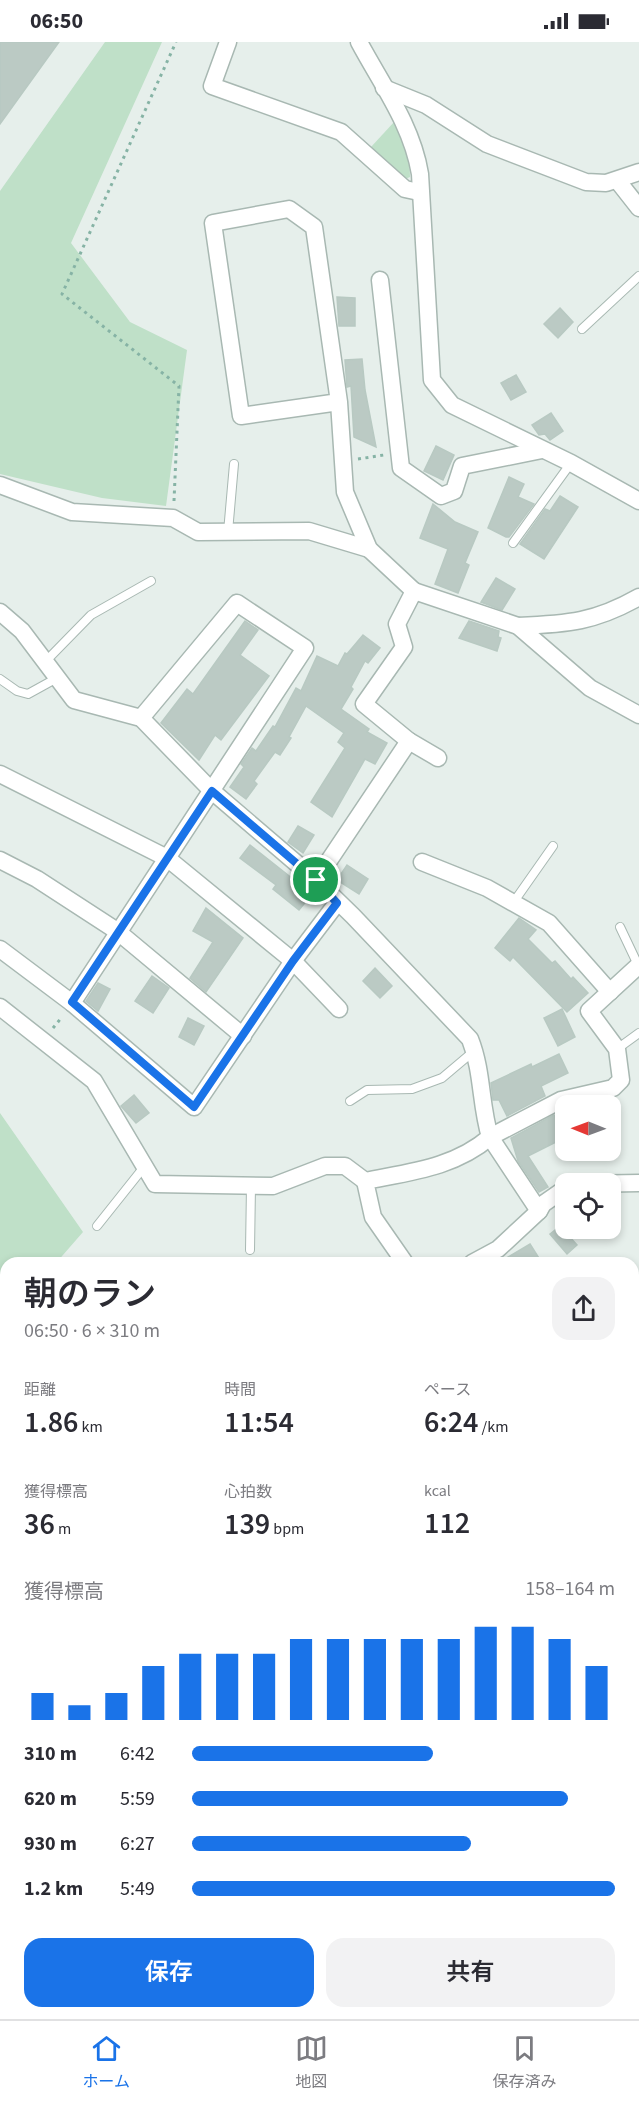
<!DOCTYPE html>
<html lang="ja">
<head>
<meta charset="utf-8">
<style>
  :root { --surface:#fff; --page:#f2f2f3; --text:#2b2b33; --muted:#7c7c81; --line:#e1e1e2; --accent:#1a73e8 }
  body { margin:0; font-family:"Source Sans 3","Noto Sans JP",sans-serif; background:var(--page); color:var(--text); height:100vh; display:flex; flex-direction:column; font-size:22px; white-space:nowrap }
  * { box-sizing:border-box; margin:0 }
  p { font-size:20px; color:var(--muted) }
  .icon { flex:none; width:33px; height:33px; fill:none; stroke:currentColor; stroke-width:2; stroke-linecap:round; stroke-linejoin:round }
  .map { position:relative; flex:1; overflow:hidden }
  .sheet { position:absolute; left:0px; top:1215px; width:639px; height:762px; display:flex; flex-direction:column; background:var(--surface); border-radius:18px 18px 0 0; box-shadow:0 3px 9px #0003 }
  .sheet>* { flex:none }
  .needle { width:39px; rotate:271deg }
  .tools { position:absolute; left:555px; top:1053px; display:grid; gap:12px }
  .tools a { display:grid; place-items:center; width:66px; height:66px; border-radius:12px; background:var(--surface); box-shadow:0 3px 9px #0003; font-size:30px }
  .pin { position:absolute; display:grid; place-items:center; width:51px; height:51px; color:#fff; margin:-26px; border:3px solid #fff; border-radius:50%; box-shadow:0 2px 6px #0007 }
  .round { display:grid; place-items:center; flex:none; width:63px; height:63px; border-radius:18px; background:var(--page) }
  .summary { display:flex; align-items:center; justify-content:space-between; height:102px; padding:0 24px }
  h1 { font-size:33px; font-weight:600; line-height:45px }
  .stats { display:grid; grid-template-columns:repeat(3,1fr); gap:9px; height:102px; padding:6px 24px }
  .stats div { display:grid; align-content:center }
  .stats b { font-size:30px; font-weight:600 }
  .stats small { font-size:16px; font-weight:400 }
  .stats p { font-size:16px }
  .chart { height:168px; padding:12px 24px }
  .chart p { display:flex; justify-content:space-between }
  .chart svg { width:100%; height:108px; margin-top:6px; stroke:var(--accent); stroke-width:6 }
  .primary-button { display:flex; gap:12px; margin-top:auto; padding:12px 24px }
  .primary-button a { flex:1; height:69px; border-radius:18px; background:var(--accent); color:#fff; font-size:24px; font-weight:600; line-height:69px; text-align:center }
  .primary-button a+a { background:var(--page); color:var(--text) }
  ul { padding:0 24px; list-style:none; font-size:20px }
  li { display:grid; grid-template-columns:96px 72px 1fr; align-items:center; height:45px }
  li i { height:15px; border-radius:8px; background:var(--accent) }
  .status { display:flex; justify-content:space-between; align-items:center; height:42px; padding:0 30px; background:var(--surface); direction:ltr }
  .status svg { height:16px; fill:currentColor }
  .tabs { display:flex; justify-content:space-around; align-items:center; height:84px; border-top:2px solid var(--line); background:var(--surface); font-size:16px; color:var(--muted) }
  .tabs a { display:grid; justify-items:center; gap:3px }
  .tabs .on { color:var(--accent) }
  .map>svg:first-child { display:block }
</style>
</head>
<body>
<div class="status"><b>06:50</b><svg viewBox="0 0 49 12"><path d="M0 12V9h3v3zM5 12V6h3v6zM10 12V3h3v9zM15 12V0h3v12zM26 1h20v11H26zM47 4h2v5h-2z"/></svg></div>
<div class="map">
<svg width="639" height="1977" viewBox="0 0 639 1977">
  <rect width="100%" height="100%" fill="#e6efeb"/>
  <g fill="#bfe0c8">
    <polygon points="105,0 162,0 71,201 130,280 187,308 166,464 102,456 0,432 0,149"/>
    <polygon points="395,79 409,108 410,135 403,138 371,105"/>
    <polygon points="0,1071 83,1190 56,1221 6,1221 6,1248 0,1253"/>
    <polygon points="0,1422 6,1426 6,1580 0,1568"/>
  </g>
  <g fill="#bbcac4" stroke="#b8c9c2" stroke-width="1.5">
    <polygon points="0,0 59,0 0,82"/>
    <polygon points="337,255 355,256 355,284 339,284"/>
    <polygon points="560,266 573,280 558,296 544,282"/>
    <polygon points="362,317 365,348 376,405 354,395 351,344 347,345 345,318"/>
    <polygon points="516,333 526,350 511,358 501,341"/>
    <polygon points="551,371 563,389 550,398 545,392 539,393 532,383"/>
    <polygon points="436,404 454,413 443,438 424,429"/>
    <polygon points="509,435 524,442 518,455 534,462 509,495 506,495 488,486"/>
    <polygon points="560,454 578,465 544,517 520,502 545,467 550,469"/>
    <polygon points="433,462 455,480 478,490 465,521 469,523 458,551 435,542 448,507 420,496"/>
    <polygon points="496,536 515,547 502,568 481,560"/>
    <polygon points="245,579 258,588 240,613 269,634 221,698 215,693 199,718 161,681 187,647 193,652"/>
    <polygon points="469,579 499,589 498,595 501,596 497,609 459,596"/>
    <polygon points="363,593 380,606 368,621 365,619 351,645 353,647 341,667 369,687 367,690 387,701 375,722 365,717 332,775 311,760 345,706 338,700 344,691 306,664 289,695 291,696 280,713 275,710 254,739 257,742 246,757 230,745 244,725 241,722 252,706 256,709 273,684 275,685 296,646 301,649 317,614 338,624 345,611 347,612"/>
    <polygon points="298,784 314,793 303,811 288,800"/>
    <polygon points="250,803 312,852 299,868 273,847 276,843 240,816"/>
    <polygon points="347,823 368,837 359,852 337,838"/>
    <polygon points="206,866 243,896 206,950 190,936 213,900 193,889"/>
    <polygon points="519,876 536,888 528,897 552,921 555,919 571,937 573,935 588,951 567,970 513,915 510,919 495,906"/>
    <polygon points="375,926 392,944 380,956 363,939"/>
    <polygon points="152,934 169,946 153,971 135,959"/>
    <polygon points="98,941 110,947 98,969 86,959"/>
    <polygon points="562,967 575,995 558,1004 544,976"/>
    <polygon points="188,976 204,984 194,1003 179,995"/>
    <polygon points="559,1012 568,1031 541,1044 545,1054 507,1074 499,1058 493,1058 491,1041 531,1022 532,1025"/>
    <polygon points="134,1053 149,1071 136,1081 121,1064"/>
    <polygon points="566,1072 566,1095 528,1114 548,1145 539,1150 518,1119 511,1096 554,1073 556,1077"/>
    <polygon points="560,1184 577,1203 567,1212 550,1192"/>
    <polygon points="530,1202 542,1221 498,1221"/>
  </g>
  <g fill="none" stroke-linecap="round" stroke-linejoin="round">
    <defs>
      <g id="service">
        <polyline points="582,287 639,234"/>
        <polyline points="228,490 234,422"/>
        <polyline points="513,501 571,421"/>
        <polyline points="45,620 91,573 151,539"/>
        <polyline points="0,637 17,649 28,652 57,636"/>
        <polyline points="513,861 553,804"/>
        <polyline points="620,885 639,925"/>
        <polyline points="617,1007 639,991"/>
        <polyline points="350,1059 367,1048 412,1047 442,1036 474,1009"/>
        <polyline points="97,1184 144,1125"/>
        <polyline points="250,1208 251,1144"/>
        <polyline points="633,1308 639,1309"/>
        <polyline points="633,1354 639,1357"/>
        <polyline points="633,1441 639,1426"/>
        <polyline points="471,1971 479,1977"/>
      </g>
      <g id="minor">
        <polyline points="228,0 212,44 341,90 405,147 419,150"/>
        <path d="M 359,0 C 382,43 412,83 420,132 L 432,338 L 452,363 L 571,421 L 639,459"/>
        <polyline points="384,46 426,63 487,102 586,140 606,141 639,130"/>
        <polyline points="617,138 639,166"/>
        <polyline points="380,238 401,426 441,454 454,449 462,424 542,408"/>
        <polyline points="339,360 241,374 213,181 289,167 314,185 339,360 345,450 369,507 414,549 397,582 404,605 364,662 409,699 438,716"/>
        <polyline points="0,443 72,470 173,476 198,490 309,489 369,507"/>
        <polyline points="414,549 518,584 590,646 639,673"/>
        <path d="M 0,570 L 22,589 L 74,658 L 141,676 L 212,749 L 316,838 L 353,874 L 470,997 C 483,1030 480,1062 490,1095 C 454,1126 409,1130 365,1139 L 373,1175 L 405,1221"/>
        <path d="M 518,584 C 568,582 595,580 639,555"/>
        <polyline points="0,732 167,816 293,919 339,967"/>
        <polyline points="0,818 37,837 117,889 243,994"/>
        <polyline points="422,820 487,846 549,881 610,950"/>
        <polyline points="316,838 409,699"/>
        <polyline points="0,907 72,961 194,1065 293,919 337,861"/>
        <polyline points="72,961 305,606 237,561 141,676"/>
        <polyline points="0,965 94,1039 155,1142 273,1144 325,1124 345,1124 365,1139"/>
        <polyline points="582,1142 639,1141"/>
        <polyline points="539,1169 490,1095 561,1058 613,1046 621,1038 617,1007 589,969 638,924"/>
        <polyline points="472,1221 498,1207 539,1169 543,1162 566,1146"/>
        <polyline points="633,1511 639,1513"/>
        <polyline points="633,1660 639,1656"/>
        <polyline points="633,1853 639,1855"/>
        <polyline points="277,1971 280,1977"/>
        <polyline points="0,1976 7,1977"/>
        <polyline points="326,1977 354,1972 364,1977"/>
      </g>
      <g id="secondary">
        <polyline points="0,1374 6,1382"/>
        <polyline points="0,1709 6,1724"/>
        <polyline points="0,1760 6,1775"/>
        <polyline points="0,1817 6,1832"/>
        <polyline points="0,1870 6,1885"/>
        <polyline points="41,1971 44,1977"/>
        <polyline points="63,1971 65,1977"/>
        <polyline points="85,1971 88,1977"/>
        <polyline points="133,1971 134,1977"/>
      </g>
    </defs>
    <use href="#service" stroke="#a8b8b2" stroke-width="10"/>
    <use href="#minor" stroke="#a8b8b2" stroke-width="19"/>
    <use href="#secondary" stroke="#a4bbb3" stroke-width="20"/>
    <g stroke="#86b3a5" stroke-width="3" stroke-dasharray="3 4.5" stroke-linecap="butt">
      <polyline points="358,417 384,413"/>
      <polyline points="174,459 179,344 62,252 176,0"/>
      <polyline points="53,986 62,975"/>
      <polyline points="0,1299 6,1302"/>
    </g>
    <use href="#service" stroke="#fff" stroke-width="8"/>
    <use href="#minor" stroke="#fff" stroke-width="16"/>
    <use href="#secondary" stroke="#fff" stroke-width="18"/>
  </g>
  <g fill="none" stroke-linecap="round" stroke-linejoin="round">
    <defs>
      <polygon id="route" points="212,749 316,838 337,861 293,919 194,1065 72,960"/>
    </defs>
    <use href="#route" stroke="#fff" stroke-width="12"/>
    <use href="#route" stroke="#1a73e8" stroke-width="8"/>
  </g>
</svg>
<div class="tools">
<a><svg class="needle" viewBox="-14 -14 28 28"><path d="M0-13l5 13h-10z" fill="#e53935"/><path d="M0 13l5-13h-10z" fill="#7c7c81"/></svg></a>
<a><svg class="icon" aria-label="locate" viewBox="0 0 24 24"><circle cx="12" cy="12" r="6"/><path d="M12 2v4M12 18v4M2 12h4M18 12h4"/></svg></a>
</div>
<div class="pin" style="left:316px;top:838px;background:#1e9e55"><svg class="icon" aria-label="arrive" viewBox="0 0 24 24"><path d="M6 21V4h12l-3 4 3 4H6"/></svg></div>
<section class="sheet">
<div class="summary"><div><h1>朝のラン</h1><p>06:50 · 6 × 310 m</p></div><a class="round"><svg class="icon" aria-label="share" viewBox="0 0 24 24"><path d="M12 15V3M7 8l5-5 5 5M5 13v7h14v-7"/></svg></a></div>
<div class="stats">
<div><p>距離</p><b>1.86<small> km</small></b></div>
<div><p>時間</p><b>11:54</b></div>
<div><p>ペース</p><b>6:24<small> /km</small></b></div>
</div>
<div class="stats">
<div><p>獲得標高</p><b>36<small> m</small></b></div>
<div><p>心拍数</p><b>139<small> bpm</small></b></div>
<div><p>kcal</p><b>112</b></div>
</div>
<div class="chart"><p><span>獲得標高</span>158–164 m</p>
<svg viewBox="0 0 160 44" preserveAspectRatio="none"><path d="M5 44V33M15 44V38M25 44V33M35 44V22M45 44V17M55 44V17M65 44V17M75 44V11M85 44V11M95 44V11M105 44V11M115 44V11M125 44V6M135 44V6M145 44V11M155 44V22"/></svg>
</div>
<ul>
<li><b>310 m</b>6:42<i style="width:57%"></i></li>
<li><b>620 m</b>5:59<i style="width:89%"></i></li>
<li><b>930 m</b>6:27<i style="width:66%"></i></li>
<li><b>1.2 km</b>5:49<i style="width:100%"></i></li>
</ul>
<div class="primary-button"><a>保存</a><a>共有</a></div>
</section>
</div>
<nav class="tabs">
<a class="on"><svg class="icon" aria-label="home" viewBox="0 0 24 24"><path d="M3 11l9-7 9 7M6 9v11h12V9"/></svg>ホーム</a>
<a><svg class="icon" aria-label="map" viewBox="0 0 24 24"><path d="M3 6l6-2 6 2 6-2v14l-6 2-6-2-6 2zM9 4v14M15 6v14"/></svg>地図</a>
<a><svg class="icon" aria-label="saved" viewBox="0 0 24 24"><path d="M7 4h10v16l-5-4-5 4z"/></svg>保存済み</a>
</nav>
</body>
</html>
